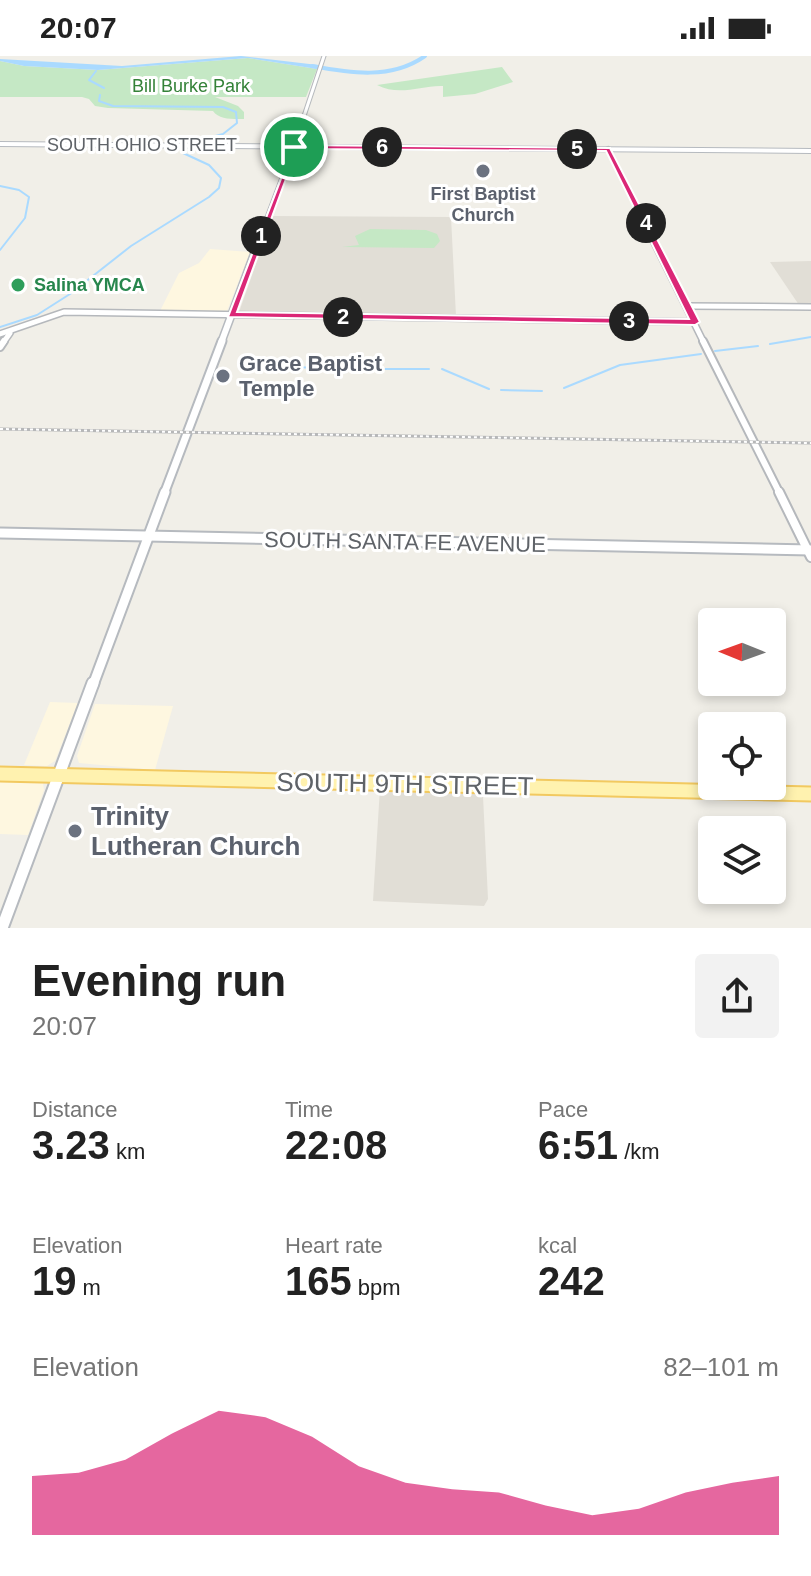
<!DOCTYPE html>
<html lang="en">
<head>
<meta charset="utf-8">
<style>
  :root { --surface:#fff; --page:#f2f2f2; --text:#222; --muted:#767676; --accent:#db2777 }
  body { margin:0; font-family:Arial,sans-serif; background:var(--page); color:var(--text); height:100vh; display:flex; flex-direction:column; font-size:30px; white-space:nowrap }
  * { box-sizing:border-box; margin:0 }
  p { font-size:26px; color:var(--muted) }
  .icon { flex:none; width:44px; height:44px; fill:none; stroke:currentColor; stroke-width:2; stroke-linecap:round; stroke-linejoin:round }
  .map { position:relative; height:872px; overflow:hidden }
  .drawer { display:flex; flex-direction:column; background:var(--surface); flex:1 }
  .drawer>* { flex:none }
  .needle { width:52px; rotate:271deg }
  .controls { position:absolute; left:698px; top:552px; display:grid; gap:16px }
  .controls a { display:grid; place-items:center; width:88px; height:88px; border-radius:8px; background:var(--surface); box-shadow:0 4px 12px #0003; font-size:40px }
  .pin { position:absolute; display:grid; place-items:center; width:68px; height:68px; color:#fff; margin:-34px; border:4px solid #fff; border-radius:50%; box-shadow:0 2px 8px #0007 }
  .km { position:absolute; width:40px; height:40px; margin:-20px; border-radius:50%; background:#222; color:#fff; font-size:22px; line-height:40px; text-align:center }
  .round { display:grid; place-items:center; flex:none; width:84px; height:84px; border-radius:8px; background:var(--page) }
  .headline { display:flex; align-items:center; justify-content:space-between; height:136px; padding:0 32px }
  h1 { font-size:44px; font-weight:700; line-height:60px }
  .figures { display:grid; grid-template-columns:repeat(3,1fr); gap:12px; height:136px; padding:8px 32px }
  .figures div { display:grid; align-content:center }
  .figures b { font-size:40px; font-weight:700 }
  .figures small { font-size:22px; font-weight:400 }
  .figures p { font-size:22px }
  .chart { height:224px; padding:16px 32px }
  .chart p { display:flex; justify-content:space-between }
  .chart svg { width:100%; height:144px; margin-top:8px; fill:var(--accent); opacity:.7 }
  .status { display:flex; justify-content:space-between; align-items:center; height:56px; padding:0 40px; background:var(--surface); direction:ltr }
  .status svg { height:22px; fill:currentColor }
  .map>svg:first-child { display:block }
</style>
</head>
<body>
<div class="status"><b>20:07</b><svg viewBox="0 0 49 12"><path d="M0 12V9h3v3zM5 12V6h3v6zM10 12V3h3v9zM15 12V0h3v12zM26 1h20v11H26zM47 4h2v5h-2z"/></svg></div>
<div class="map">
<svg width="811" height="872" viewBox="0 0 811 872">
  <rect width="100%" height="100%" fill="#f1efe8"/>
  <g fill="#fef7e0">
    <polygon points="210,193 250,196 227,255 160,255 179,217 199,207"/>
    <polygon points="50,646 78,647 55,705 47,710 24,709"/>
    <polygon points="95,648 173,650 155,714 79,707 77,700"/>
    <polygon points="0,724 43,727 44,734 28,779 0,778"/>
  </g>
  <g fill="#e1ded6">
    <polygon points="273,160 451,161 456,260 239,256"/>
    <polygon points="811,205 811,250 799,249 770,206"/>
    <polygon points="380,732 480,735 483,740 488,843 484,850 373,845"/>
  </g>
  <g fill="#c5e8c5">
    <path d="M 248,2 L 317,13 L 306,41 L 215,41 L 238,50 L 244,56 L 244,63 C 233,63 219,64 213,55 L 108,52 L 95,50 L 89,43 L 82,41 L 0,41 L 0,5 L 24,10 L 98,14 Z"/>
    <path d="M 502,11 L 513,26 L 475,38 L 443,41 L 443,30 C 421,29 400,41 377,29 Z"/>
    <polygon points="370,173 426,174 437,178 440,185 434,192 342,191 359,189 355,180"/>
  </g>
  <polygon fill="#aadaff" points="241,0 318,9 317,13 248,2 98,14 24,10 0,5 0,3 122,10"/>
  <g fill="none" stroke-linecap="round" stroke-linejoin="round">
    <g stroke="#aadaff" stroke-width="2">
      <polyline points="96,15 89,24 104,32"/>
      <polyline points="100,39 99,45 113,50 223,51 236,56 237,67 223,78 189,87"/>
      <polyline points="0,130 19,134 29,141 25,162 0,194"/>
      <polyline points="0,271 37,259 70,238 131,190 209,141 219,132 221,122 209,109 183,97 183,92"/>
      <polyline points="770,288 811,281"/>
      <polyline points="715,295 758,290"/>
      <polyline points="245,310 370,313"/>
      <polyline points="383,313 429,313"/>
      <polyline points="442,313 489,333"/>
      <polyline points="564,332 620,309 701,298"/>
      <polyline points="501,334 542,335"/>
    </g>
    <path stroke="#aadaff" stroke-width="4" d="M 312,10 C 350,17 391,24 425,0"/>
    <defs>
      <polyline id="tertiary-far4" points="299,75 324,0"/>
      <g id="tertiary-far3">
        <polyline points="294,91 300,73"/>
        <polyline points="608,93 645,168"/>
      </g>
      <g id="tertiary-far2">
        <polyline points="644,166 704,287"/>
        <polyline points="688,250 811,251"/>
        <polyline points="0,278 64,256 695,266"/>
        <polyline points="3,287 10,277"/>
      </g>
      <g id="tertiary-far1">
        <polyline points="703,285 780,438"/>
        <polyline points="0,291 4,285"/>
      </g>
      <polyline id="tertiary" points="779,436 811,501"/>
      <g id="secondary-far4">
        <polyline points="0,88 811,95"/>
        <polyline points="265,168 294,91"/>
      </g>
      <polyline id="secondary-far3" points="221,287 266,166"/>
      <polyline id="secondary-far2" points="164,438 222,285"/>
      <g id="secondary-far1">
        <polyline points="0,477 811,494"/>
        <polyline points="93,629 165,436"/>
      </g>
      <polyline id="secondary" points="2,872 93,627"/>
      <polyline id="primary" points="0,718 811,738"/>
    </defs>
    <use href="#tertiary-far4" stroke="#b5b8bc" stroke-width="5"/>
    <use href="#tertiary-far3" stroke="#b5b8bc" stroke-width="6"/>
    <use href="#tertiary-far2" stroke="#b5b8bc" stroke-width="8"/>
    <use href="#tertiary-far1" stroke="#b5b8bc" stroke-width="10"/>
    <use href="#tertiary" stroke="#b5b8bc" stroke-width="12"/>
    <use href="#secondary-far4" stroke="#b6babf" stroke-width="6"/>
    <use href="#secondary-far3" stroke="#b6babf" stroke-width="9"/>
    <use href="#secondary-far2" stroke="#b6babf" stroke-width="11"/>
    <use href="#secondary-far1" stroke="#b6babf" stroke-width="13"/>
    <use href="#secondary" stroke="#b6babf" stroke-width="15"/>
    <use href="#primary" stroke="#f2c960" stroke-width="17"/>
    <use href="#tertiary-far4" stroke="#fff" stroke-width="3"/>
    <use href="#tertiary-far3" stroke="#fff" stroke-width="4"/>
    <use href="#tertiary-far2" stroke="#fff" stroke-width="5"/>
    <use href="#tertiary-far1" stroke="#fff" stroke-width="6"/>
    <use href="#tertiary" stroke="#fff" stroke-width="8"/>
    <use href="#secondary-far4" stroke="#fff" stroke-width="4"/>
    <use href="#secondary-far3" stroke="#fff" stroke-width="6"/>
    <use href="#secondary-far2" stroke="#fff" stroke-width="7"/>
    <use href="#secondary-far1" stroke="#fff" stroke-width="9"/>
    <use href="#secondary" stroke="#fff" stroke-width="11"/>
    <use href="#primary" stroke="#fff2af" stroke-width="13"/>
    <defs>
      <polyline id="rail" points="0,373 811,387"/>
    </defs>
    <use href="#rail" stroke="#b6b7b8" stroke-width="3"/>
    <use href="#rail" stroke="#fff" stroke-width="2" stroke-dasharray="3" stroke-linecap="butt"/>
  </g>
  <path fill="#db2777" stroke="#fff" stroke-width="2" fill-rule="evenodd" d="M 294,89 L 610,92 L 700,266 L 695,269 L 228,261 ZM 297,93 L 606,95 L 689,263 L 237,256 Z"/>
  <g fill="#6b7280" stroke="#fff" stroke-width="3">
    <circle cx="483" cy="115" r="8"/>
    <circle cx="223" cy="320" r="8"/>
    <circle cx="75" cy="775" r="8"/>
  </g>
  <circle fill="#2e9e5b" stroke="#fff" stroke-width="3" cx="18" cy="229" r="8"/>
  <g text-anchor="middle" dominant-baseline="central" stroke-width="6" stroke-linejoin="round" paint-order="stroke">
    <g font-size="18" fill="#348238" stroke="#fff">
      <text x="191" y="30">Bill Burke Park</text>
    </g>
    <g font-size="18" fill="#5f6368" stroke="#fff">
      <text x="142" y="89">SOUTH OHIO STREET</text>
    </g>
    <g font-size="18" font-weight="bold" fill="#5b616d" stroke="#fff">
      <text x="483" y="138">First Baptist<tspan x="483" dy="21">Church</tspan></text>
    </g>
    <g font-size="18" font-weight="bold" fill="#27864d" stroke="#fff" text-anchor="start">
      <text x="34" y="229">Salina YMCA</text>
    </g>
    <g font-size="22" font-weight="bold" fill="#5b616d" stroke="#fff" text-anchor="start">
      <text x="239" y="307">Grace Baptist<tspan x="239" dy="25">Temple</tspan></text>
    </g>
    <g font-size="22" fill="#5f6368" stroke="#fff">
      <text transform="translate(405 486) rotate(1)">SOUTH SANTA FE AVENUE</text>
    </g>
    <g font-size="26" fill="#5f6368" stroke="#fff">
      <text transform="translate(405 728) rotate(1)">SOUTH 9TH STREET</text>
    </g>
    <g font-size="26" font-weight="bold" fill="#5b616d" stroke="#fff" text-anchor="start">
      <text x="91" y="760">Trinity<tspan x="91" dy="30">Lutheran Church</tspan></text>
    </g>
  </g>
</svg>
<div class="controls">
<a><svg class="needle" viewBox="-14 -14 28 28"><path d="M0-13l5 13h-10z" fill="#e53935"/><path d="M0 13l5-13h-10z" fill="#767676"/></svg></a>
<a><svg class="icon" aria-label="locate" viewBox="0 0 24 24"><circle cx="12" cy="12" r="6"/><path d="M12 2v4M12 18v4M2 12h4M18 12h4"/></svg></a>
<a><svg class="icon" aria-label="layers" viewBox="0 0 24 24"><path d="M12 4l9 5-9 5-9-5zM3 14l9 5 9-5"/></svg></a>
</div>
<div class="pin" style="left:294px;top:91px;background:#1e9e55"><svg class="icon" aria-label="arrive" viewBox="0 0 24 24"><path d="M6 21V4h12l-3 4 3 4H6"/></svg></div>
<b class="km" style="left:261px;top:180px">1</b>
<b class="km" style="left:343px;top:261px">2</b>
<b class="km" style="left:629px;top:265px">3</b>
<b class="km" style="left:646px;top:167px">4</b>
<b class="km" style="left:577px;top:93px">5</b>
<b class="km" style="left:382px;top:91px">6</b>
</div>
<section class="drawer">
<div class="headline"><div><h1>Evening run</h1><p>20:07</p></div><a class="round"><svg class="icon" aria-label="share" viewBox="0 0 24 24"><path d="M12 15V3M7 8l5-5 5 5M5 13v7h14v-7"/></svg></a></div>
<div class="figures">
<div><p>Distance</p><b>3.23<small> km</small></b></div>
<div><p>Time</p><b>22:08</b></div>
<div><p>Pace</p><b>6:51<small> /km</small></b></div>
</div>
<div class="figures">
<div><p>Elevation</p><b>19<small> m</small></b></div>
<div><p>Heart rate</p><b>165<small> bpm</small></b></div>
<div><p>kcal</p><b>242</b></div>
</div>
<div class="chart"><p><span>Elevation</span>82–101 m</p>
<svg viewBox="0 0 160 44" preserveAspectRatio="none"><path d="M0 44V26L10 25L20 21L30 13L40 6L50 8L60 14L70 23L80 28L90 30L100 31L110 35L120 38L130 36L140 31L150 28L160 26V44z"/></svg>
</div>
</section>
</body>
</html>
